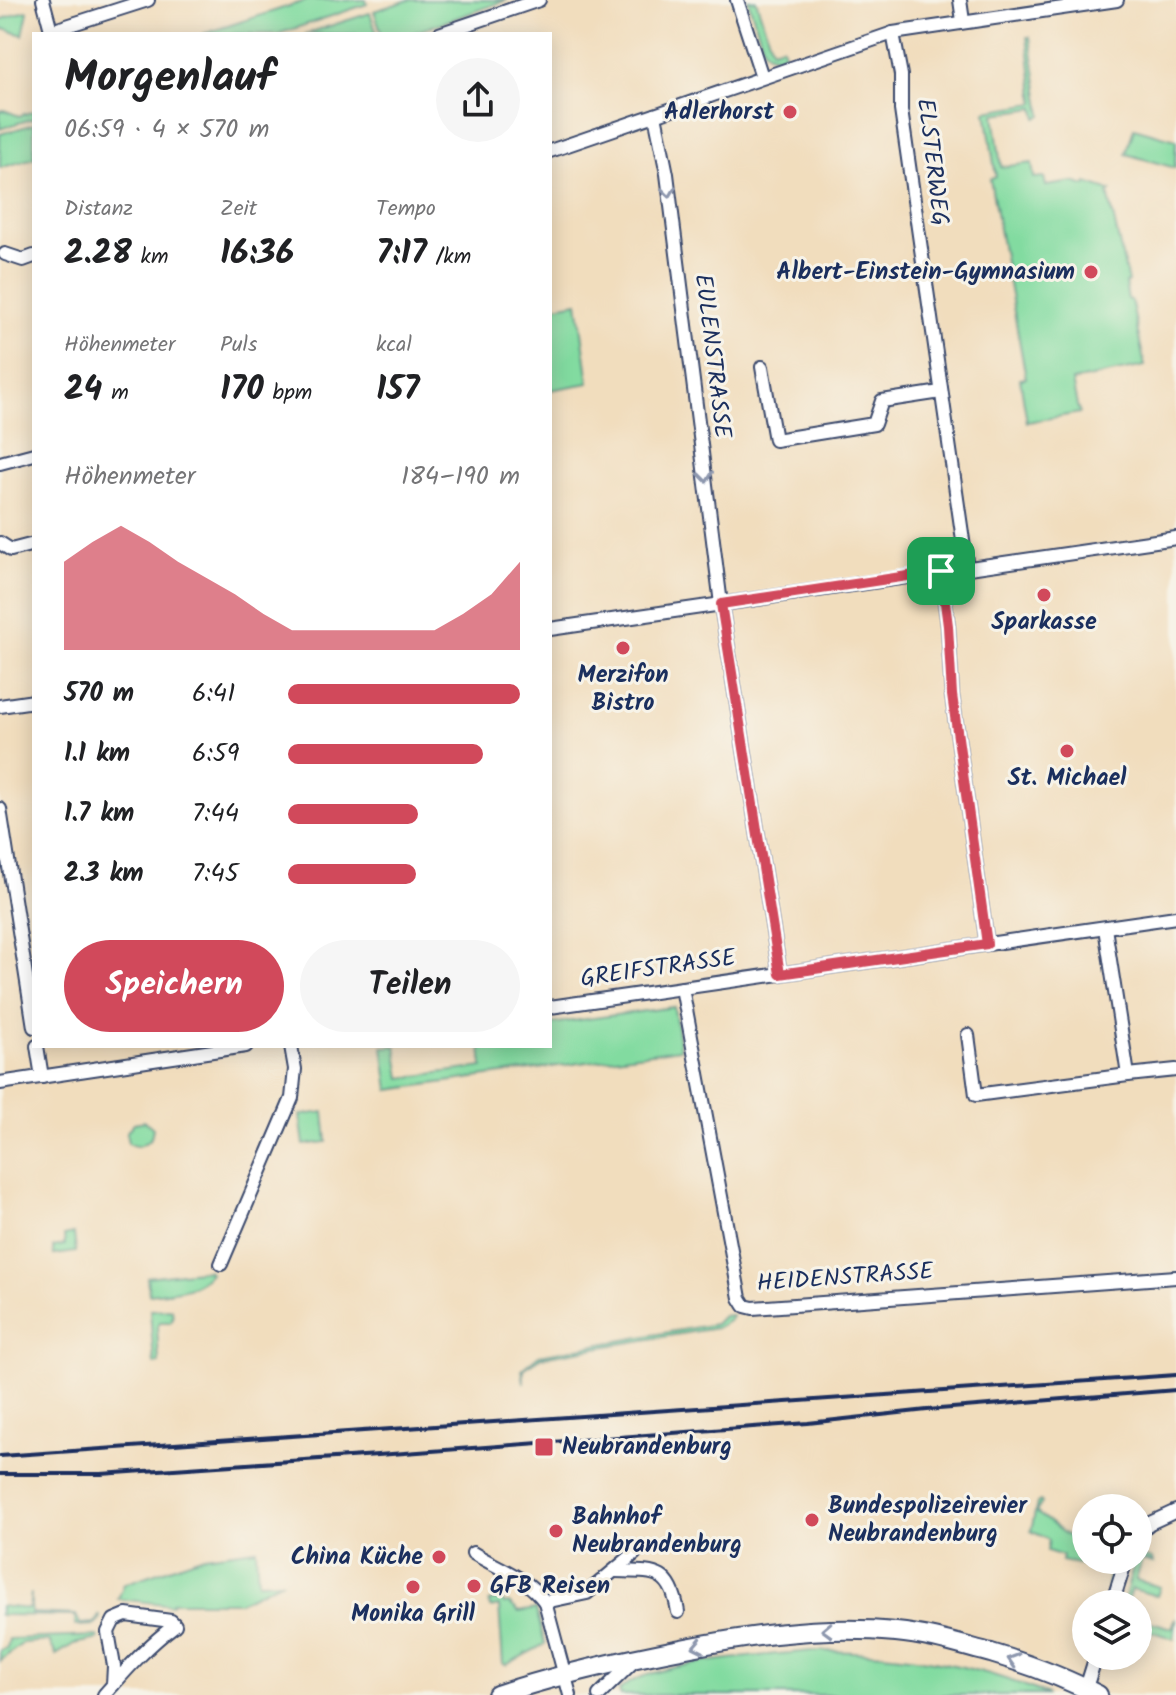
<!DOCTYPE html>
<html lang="de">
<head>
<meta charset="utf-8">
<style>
  :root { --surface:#fff; --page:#f6f6f6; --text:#202124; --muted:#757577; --accent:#d1495b }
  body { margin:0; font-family:Kalam,sans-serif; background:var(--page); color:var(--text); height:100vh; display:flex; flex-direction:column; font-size:30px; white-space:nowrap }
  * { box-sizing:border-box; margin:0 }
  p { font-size:26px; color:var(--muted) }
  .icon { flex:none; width:44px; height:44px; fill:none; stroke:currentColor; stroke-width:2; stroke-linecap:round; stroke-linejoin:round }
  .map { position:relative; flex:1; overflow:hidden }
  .sheet { position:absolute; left:32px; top:32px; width:520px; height:1016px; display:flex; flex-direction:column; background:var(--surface); border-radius:0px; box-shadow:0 4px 20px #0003 }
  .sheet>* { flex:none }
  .controls { position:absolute; left:1072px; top:1494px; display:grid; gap:16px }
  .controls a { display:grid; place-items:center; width:80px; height:80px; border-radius:50%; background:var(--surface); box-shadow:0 4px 20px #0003; font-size:40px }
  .pin { position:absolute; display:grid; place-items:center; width:68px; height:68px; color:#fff; margin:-34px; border-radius:16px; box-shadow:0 4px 12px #0006 }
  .round { display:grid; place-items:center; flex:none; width:84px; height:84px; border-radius:42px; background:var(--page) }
  .summary { display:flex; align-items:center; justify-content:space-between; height:136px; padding:0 32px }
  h1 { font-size:44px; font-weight:800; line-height:60px }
  .figures { display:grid; grid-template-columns:repeat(3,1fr); gap:12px; height:136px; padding:8px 32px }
  .figures div { display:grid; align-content:center }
  .figures b { font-size:34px; font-weight:800 }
  .figures small { font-size:22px; font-weight:400 }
  .figures p { font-size:22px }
  .chart { height:224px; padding:16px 32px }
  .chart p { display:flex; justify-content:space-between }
  .chart svg { width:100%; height:144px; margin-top:8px; fill:var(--accent); opacity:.7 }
  .button { display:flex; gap:16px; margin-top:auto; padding:16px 32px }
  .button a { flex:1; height:92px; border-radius:48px; background:var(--accent); color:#fff; font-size:32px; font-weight:800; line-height:92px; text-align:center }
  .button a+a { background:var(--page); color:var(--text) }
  ul { padding:0 32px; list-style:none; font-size:26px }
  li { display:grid; grid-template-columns:128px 96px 1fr; align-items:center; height:60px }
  li i { height:20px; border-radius:10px; background:var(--accent) }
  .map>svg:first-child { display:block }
</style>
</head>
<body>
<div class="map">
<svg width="1176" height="1695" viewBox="0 0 1176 1695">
  <rect width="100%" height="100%" fill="#f7f3e8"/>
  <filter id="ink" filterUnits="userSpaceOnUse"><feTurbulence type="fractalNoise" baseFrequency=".0125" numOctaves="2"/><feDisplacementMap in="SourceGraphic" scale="16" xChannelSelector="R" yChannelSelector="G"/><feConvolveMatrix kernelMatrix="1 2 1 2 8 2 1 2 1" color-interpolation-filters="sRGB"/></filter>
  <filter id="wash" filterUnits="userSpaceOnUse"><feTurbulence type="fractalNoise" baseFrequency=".006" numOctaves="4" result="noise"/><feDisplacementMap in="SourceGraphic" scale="32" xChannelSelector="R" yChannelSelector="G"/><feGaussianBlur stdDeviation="1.8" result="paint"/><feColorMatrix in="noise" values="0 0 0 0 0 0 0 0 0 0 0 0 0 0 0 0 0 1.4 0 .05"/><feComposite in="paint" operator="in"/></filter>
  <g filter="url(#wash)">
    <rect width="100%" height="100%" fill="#f1ddbd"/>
    <g fill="#82dba0" stroke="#4e857f" stroke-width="2">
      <polygon points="308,0 366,0 367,4 278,34 203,34"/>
      <polygon points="409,0 507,0 410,34 382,34 374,11"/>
      <polygon points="748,0 756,0 772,49 782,46 784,53 776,56 768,54 764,49"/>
      <polygon points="25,11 28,12 23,35 0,28 0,20"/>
      <polygon points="370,13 377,34 305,34"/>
      <polygon points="1027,37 1030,37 1042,115 1037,118 1035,108 994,114 1001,167 1032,163 1034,178 1044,177 1046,186 1073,182 1086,186 1087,183 1111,191 1108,193 1128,282 1125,283 1128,300 1131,300 1145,366 1072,381 1077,406 1080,413 1027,422 1020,379 1026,378 990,179 996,177 986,111 1035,103"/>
      <polygon points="4,110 19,116 34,111 34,118 0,129 0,111"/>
      <polygon points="34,124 34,158 0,168 0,134"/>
      <polygon points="1134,128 1176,140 1175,168 1126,154"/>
      <polygon points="578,302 589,383 550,390 550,307"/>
      <polygon points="674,1007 680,1049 389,1090 383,1047 396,1046 401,1078 483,1067 481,1046 550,1046 550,1024"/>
      <polygon points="324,1112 327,1142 304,1145 300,1115"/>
      <path d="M 145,1121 L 153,1128 L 151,1138 C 143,1145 138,1149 128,1143 L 126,1133 L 134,1123 Z"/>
      <polygon points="74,1234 76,1252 54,1255 53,1247 65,1245 64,1236"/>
      <path d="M 208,1270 L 210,1273 C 195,1292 171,1291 149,1294 L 147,1277 Z"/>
      <polygon points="172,1309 173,1318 170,1322 160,1322 157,1327 159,1363 154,1364 150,1310"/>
      <polygon points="732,1315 730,1320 716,1328 541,1357 524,1369 524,1383 522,1369 539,1355 715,1324 723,1316"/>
      <polygon points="1040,1501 1042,1503 1036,1512 1086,1550 1086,1560 1099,1560 1104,1563 1107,1560 1113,1560 1115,1568 1110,1587 1107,1586 1110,1570 1062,1561 1063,1556 1047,1551 1049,1540 1031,1531 1037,1503"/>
      <polygon points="256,1549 258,1582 282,1581 239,1602 172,1602 172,1605 118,1599 124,1584 204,1556"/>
      <polygon points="1140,1556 1152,1559 1153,1563 1142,1560 1136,1580 1160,1587 1157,1596 1132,1589 1127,1604 1123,1604 1135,1560"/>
      <polygon points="31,1593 31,1613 76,1615 80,1624 95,1623 100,1614 99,1621 95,1625 75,1626 75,1616 0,1615 0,1606 29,1609"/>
      <polygon points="502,1599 504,1604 509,1603 519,1612 536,1609 545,1644 506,1665 503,1664 499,1606 490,1608 489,1602"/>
      <polygon points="1176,1617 1174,1639 1138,1627 1138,1618 1172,1628"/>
      <polygon points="98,1636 99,1639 74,1644 56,1655 49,1641 23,1643 0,1661 0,1650 7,1648 9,1639"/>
      <path d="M 810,1651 C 891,1650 974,1663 1048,1695 L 621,1695 L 619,1691 C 645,1661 769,1656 810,1651 Z"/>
    </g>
  </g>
  <g filter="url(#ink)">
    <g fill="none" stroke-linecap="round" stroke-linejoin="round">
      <defs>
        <g id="minor">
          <polyline points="43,0 52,34"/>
          <polyline points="737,0 762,77"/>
          <polyline points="960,0 963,21"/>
          <polyline points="51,31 148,0"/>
          <polyline points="893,33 901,75 901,110 967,568"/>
          <polyline points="439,34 539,0"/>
          <polyline points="655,115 667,174 721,604 780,974"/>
          <polyline points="550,151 893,33 1117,0"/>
          <polyline points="5,254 23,260 34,256"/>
          <polyline points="762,367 775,440 874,424 882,401 941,392"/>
          <polyline points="0,463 34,454"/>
          <polyline points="0,543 11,550 34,544"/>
          <polyline points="941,571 948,626 952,695 987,944"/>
          <polyline points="550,629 1176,538"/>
          <polyline points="0,706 34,701"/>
          <polyline points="0,809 34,1027"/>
          <polyline points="682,988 740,1298 745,1306 753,1308 1176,1277"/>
          <polyline points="550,1007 1176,917"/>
          <polyline points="968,1035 976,1095 1128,1075 1105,928"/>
          <polyline points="37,1046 42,1077"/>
          <polyline points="1128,1075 1176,1070"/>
          <polyline points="0,1083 246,1046"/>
          <polyline points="221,1264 292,1098 295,1069 291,1046"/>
          <polyline points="1138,1533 1150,1523 1176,1511"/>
          <path d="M 473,1553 C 499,1569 527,1577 545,1602 L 587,1593 L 635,1553"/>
          <path d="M 615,1571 C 653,1572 671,1568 678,1612"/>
          <polyline points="545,1602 570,1695"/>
          <polyline points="1112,1604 1126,1560"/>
          <polyline points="1086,1688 1096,1656"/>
          <path d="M 104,1695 C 127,1669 147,1646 175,1625 L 171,1621 L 126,1615 L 114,1620 L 108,1632 L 114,1666 L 113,1685"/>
          <polyline points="599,1695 635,1660"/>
        </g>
        <path id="primary" d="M 497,1695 C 549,1677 602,1665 656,1654 C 734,1638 816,1624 896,1632 C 929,1635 960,1645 991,1653 C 1028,1664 1064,1677 1098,1695"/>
      </defs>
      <use href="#minor" stroke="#3b496c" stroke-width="16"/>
      <use href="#primary" stroke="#3b496c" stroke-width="22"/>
      <use href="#minor" stroke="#fff" stroke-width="12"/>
      <use href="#primary" stroke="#fff" stroke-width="18"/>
      <g stroke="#1b2f5e" stroke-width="4">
        <polyline points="0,1456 1176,1375"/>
        <polyline points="0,1474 101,1474 378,1455 808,1423 927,1410 1176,1390"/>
      </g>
    </g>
    <defs><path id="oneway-chevron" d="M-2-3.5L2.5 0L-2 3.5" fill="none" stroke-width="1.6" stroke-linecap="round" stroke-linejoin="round" transform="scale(2)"/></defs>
    <g stroke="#8d97ae">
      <use href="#oneway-chevron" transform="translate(669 192) rotate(83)"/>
      <use href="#oneway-chevron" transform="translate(706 477) rotate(83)"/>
      <use href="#oneway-chevron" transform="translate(827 1630) rotate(178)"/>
      <use href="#oneway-chevron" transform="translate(698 1646) rotate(169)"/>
      <use href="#oneway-chevron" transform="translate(1013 1660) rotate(-163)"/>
    </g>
  </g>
  <g fill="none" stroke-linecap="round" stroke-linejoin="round" filter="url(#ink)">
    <defs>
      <polygon id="route" points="941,571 948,626 952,695 987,944 780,974 721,604"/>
    </defs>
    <use href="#route" stroke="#fff" stroke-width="16"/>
    <use href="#route" stroke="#d1495b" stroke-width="10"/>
  </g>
  <g fill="#d1495b" stroke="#f7f3e8" stroke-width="3">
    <circle cx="790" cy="112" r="8"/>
    <circle cx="1091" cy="272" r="8"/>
    <circle cx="1044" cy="595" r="8"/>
    <circle cx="623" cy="648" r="8"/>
    <circle cx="1067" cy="751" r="8"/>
    <rect x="534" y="1437" width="20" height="20" rx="4"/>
    <circle cx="812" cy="1520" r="8"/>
    <circle cx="556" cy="1531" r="8"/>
    <circle cx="439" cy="1557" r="8"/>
    <circle cx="474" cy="1586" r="8"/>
    <circle cx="413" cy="1587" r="8"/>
  </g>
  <g text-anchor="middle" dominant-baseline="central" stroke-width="6" stroke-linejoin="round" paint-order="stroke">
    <g font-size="24" font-weight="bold" fill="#1b2f5e" stroke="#f7f3e8">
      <text x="774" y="112" text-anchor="end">Adlerhorst</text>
      <text x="1075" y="272" text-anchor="end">Albert-Einstein-Gymnasium</text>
      <text x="1044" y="622">Sparkasse</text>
      <text x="623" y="675">Merzifon<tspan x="623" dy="28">Bistro</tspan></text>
      <text x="1067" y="778">St. Michael</text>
      <text x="562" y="1447" text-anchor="start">Neubrandenburg</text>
      <text x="828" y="1506" text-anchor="start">Bundespolizeirevier<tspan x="828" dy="28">Neubrandenburg</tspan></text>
      <text x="572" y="1517" text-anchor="start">Bahnhof<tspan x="572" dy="28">Neubrandenburg</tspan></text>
      <text x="423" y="1557" text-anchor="end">China Küche</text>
      <text x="490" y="1586" text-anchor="start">GFB Reisen</text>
      <text x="413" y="1614">Monika Grill</text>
    </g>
    <g font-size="24" fill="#1b2f5e" stroke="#f7f3e8">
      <text transform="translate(932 162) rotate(83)">ELSTERWEG</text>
      <text transform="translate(712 356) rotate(83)">EULENSTRASSE</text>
      <text transform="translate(658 969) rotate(-8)">GREIFSTRASSE</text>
      <text transform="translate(845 1278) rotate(-4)">HEIDENSTRASSE</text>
    </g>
  </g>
</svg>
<div class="controls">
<a><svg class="icon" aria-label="locate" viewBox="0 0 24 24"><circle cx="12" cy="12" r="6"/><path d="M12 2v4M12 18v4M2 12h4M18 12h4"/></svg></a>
<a><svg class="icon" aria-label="layers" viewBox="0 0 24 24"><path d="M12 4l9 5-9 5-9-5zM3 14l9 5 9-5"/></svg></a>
</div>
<div class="pin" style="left:941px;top:571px;background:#1e9e55"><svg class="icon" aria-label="arrive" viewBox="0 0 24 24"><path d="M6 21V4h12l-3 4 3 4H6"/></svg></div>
<section class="sheet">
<div class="summary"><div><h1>Morgenlauf</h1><p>06:59 · 4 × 570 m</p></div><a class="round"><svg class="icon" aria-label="share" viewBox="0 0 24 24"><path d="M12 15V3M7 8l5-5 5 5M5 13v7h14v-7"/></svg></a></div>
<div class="figures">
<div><p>Distanz</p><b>2.28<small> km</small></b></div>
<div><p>Zeit</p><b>16:36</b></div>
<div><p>Tempo</p><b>7:17<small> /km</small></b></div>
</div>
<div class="figures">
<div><p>Höhenmeter</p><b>24<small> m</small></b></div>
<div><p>Puls</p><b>170<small> bpm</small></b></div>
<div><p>kcal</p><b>157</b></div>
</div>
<div class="chart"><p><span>Höhenmeter</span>184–190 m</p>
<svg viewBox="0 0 160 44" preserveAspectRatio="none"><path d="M0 44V17L10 11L20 6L30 11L40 17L50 22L60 27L70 33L80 38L90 38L100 38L110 38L120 38L130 38L140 33L150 27L160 17V44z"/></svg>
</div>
<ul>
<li><b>570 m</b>6:41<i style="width:100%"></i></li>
<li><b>1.1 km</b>6:59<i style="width:84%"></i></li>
<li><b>1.7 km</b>7:44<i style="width:56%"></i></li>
<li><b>2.3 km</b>7:45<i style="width:55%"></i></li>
</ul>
<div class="button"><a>Speichern</a><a>Teilen</a></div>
</section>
</div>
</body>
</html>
